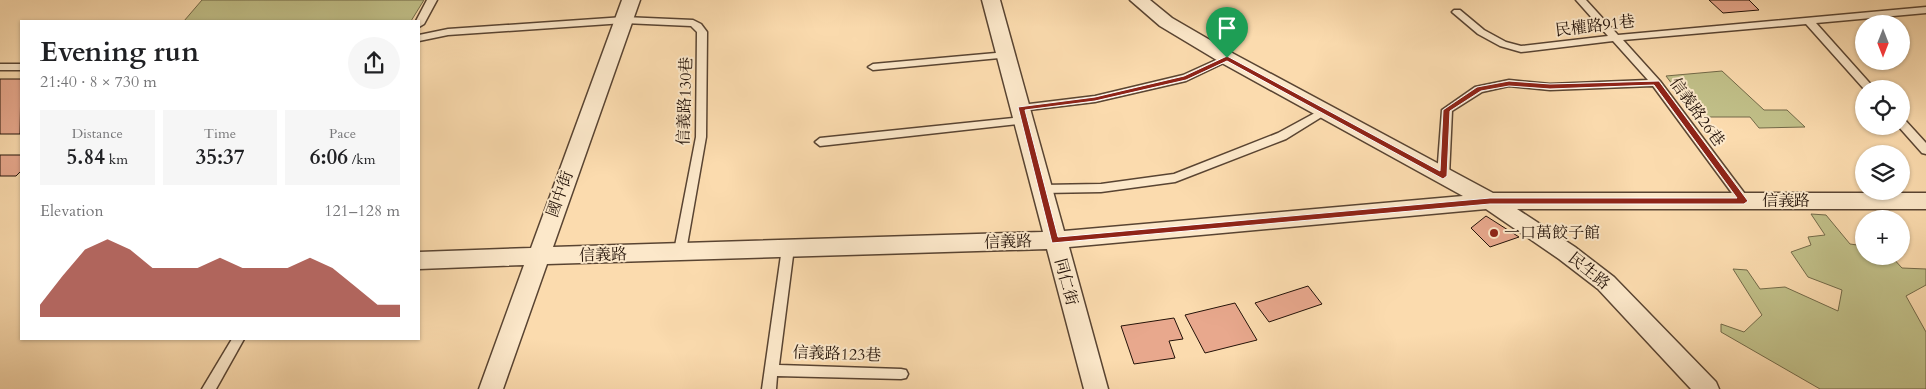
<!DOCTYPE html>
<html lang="en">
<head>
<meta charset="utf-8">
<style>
  :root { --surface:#fff; --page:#f6f6f6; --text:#202124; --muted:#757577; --accent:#8f2418 }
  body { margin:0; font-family:Cardo,"Noto Serif TC",serif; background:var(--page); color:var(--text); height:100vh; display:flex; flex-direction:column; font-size:19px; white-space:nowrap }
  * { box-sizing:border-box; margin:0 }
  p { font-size:16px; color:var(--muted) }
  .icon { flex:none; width:28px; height:28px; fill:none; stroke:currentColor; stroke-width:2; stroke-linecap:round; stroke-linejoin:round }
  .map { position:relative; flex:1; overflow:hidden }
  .side { position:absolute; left:20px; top:20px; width:400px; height:320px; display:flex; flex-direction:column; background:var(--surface); border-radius:0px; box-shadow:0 1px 4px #0004 }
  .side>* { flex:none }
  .needle { width:32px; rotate:180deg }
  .controls { position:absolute; left:1855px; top:15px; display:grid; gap:10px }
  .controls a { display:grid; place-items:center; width:55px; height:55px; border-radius:50%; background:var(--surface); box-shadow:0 1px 4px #0004; font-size:25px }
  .pin { position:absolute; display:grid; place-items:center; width:42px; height:42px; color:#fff; margin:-51px -21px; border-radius:50% 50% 50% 0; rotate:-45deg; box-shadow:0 0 5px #0007 }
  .pin .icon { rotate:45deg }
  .round { display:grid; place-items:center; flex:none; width:52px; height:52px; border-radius:26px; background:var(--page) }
  .headline { display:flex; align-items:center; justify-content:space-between; height:85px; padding:0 20px }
  h1 { font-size:28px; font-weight:600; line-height:38px }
  .figures { display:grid; grid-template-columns:repeat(3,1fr); gap:8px; height:85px; padding:5px 20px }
  .figures div { display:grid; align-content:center; border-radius:0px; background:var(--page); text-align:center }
  .figures b { font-size:21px; font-weight:600 }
  .figures small { font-size:14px; font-weight:400 }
  .figures p { font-size:14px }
  .chart { height:140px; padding:10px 20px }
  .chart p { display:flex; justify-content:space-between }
  .chart svg { width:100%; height:90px; margin-top:5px; fill:var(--accent); opacity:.7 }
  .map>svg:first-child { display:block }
</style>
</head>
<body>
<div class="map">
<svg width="1926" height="389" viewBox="0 0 1926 389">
  <rect width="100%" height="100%" fill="#fbdbae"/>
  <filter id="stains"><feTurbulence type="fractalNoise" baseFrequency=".004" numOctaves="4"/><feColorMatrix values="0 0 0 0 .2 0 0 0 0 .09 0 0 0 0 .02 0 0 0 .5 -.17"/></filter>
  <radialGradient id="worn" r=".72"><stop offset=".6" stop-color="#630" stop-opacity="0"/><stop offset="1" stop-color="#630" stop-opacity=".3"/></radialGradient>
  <g fill="#c1c089" stroke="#726948">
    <polygon points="202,0 424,0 411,21 184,21"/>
    <polygon points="1722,71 1764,110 1787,110 1805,127 1759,128 1750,117 1697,117 1666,76"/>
    <polygon points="1811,214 1826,215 1850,244 1864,246 1864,256 1891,256 1902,268 1926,269 1926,285 1906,296 1926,332 1926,389 1820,389 1721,332 1721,324 1744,332 1762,315 1733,269 1747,270 1760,289 1785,287 1838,311 1842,290 1808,277 1791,252 1811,245 1808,237 1825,235"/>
  </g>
  <g fill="#e8a88d" stroke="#231208">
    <polygon points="1709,0 1749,0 1759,10 1723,13"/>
    <polygon points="0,79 21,79 20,134 0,134"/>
    <polygon points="0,155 21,155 21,171 16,176 0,176"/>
    <polygon points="1486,216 1519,237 1490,247 1471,228"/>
    <polygon points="1308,286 1322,304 1269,322 1255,303"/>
    <polygon points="1235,303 1257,340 1205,353 1185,315"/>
    <polygon points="1174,318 1183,339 1169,341 1175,358 1134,364 1121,326"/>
  </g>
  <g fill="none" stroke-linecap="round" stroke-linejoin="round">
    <defs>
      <g id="service">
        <polygon points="427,0 437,0 424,24 419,27 419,21 416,21"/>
        <polygon points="1576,0 1586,0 1618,35 1926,7 1926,13 1816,23 1875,89 1864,89 1806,24 1623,40 1660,81 1748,198 1750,201 1748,204 1740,204 1653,86 1550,90 1509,86 1482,92 1452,111 1449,176 1443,180 1439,179 1437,176 1442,110 1475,87 1509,80 1550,84 1648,80 1613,41 1521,52 1500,46 1478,34 1452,12 1454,10 1460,10 1484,30 1506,42 1521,46 1608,36"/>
        <polygon points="624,17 693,20 701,24 707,32 706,137 686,251 684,254 676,254 674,251 696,137 697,32 691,26 624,23 448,35 419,41 419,35 448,29"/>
        <polygon points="1007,52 1012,55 1010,57 873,70 868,67 873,64"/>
        <polygon points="1227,55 1230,56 1232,58 1230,60 1186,81 1095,102 1021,111 1016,108 1021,105 1095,96 1183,75"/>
        <rect x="0" y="64" width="21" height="6"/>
        <polygon points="1324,108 1328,109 1329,111 1328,113 1286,139 1175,182 1101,192 1042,193 1036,189 1042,185 1101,184 1174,174 1278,133"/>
        <polygon points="1024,117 1028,119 1029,121 1028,123 820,146 815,142 820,138"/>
        <polygon points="1901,120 1905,120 1926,143 1926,154 1922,153 1898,126 1901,126"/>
        <polygon points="788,244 792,245 794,248 779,365 901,369 906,370 908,374 906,378 901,379 777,376 776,389 762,389 782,248 784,245"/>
        <polygon points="232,339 244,339 216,389 202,389"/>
      </g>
      <polygon id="minor" points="622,0 640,0 553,247 1043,232 982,0 1000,0 1064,231 1463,196 1220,62 1160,26 1130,0 1150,0 1172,18 1234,54 1493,193 1926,193 1926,209 1517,209 1575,247 1614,277 1716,382 1719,389 1691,389 1598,289 1559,259 1486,209 1069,247 1108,389 1084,389 1047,249 547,264 503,389 479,389 524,265 419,269 419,252 531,248"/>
    </defs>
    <use href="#service" stroke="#594432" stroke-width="3"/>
    <use href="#minor" stroke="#594432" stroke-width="3"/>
    <use href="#service" fill="#fce8ca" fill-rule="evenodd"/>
    <use href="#minor" fill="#fce8ca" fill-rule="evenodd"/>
  </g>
  <path fill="#8f2418" stroke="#fff" fill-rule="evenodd" d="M 1227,56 L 1440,171 L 1443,110 L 1477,87 L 1509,81 L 1550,84 L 1659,81 L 1748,201 L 1744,204 L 1490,204 L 1052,243 L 1018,107 L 1095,97 L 1184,76 ZM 1227,61 L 1443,179 L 1447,176 L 1450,111 L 1481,91 L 1509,86 L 1550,89 L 1654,85 L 1737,198 L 1490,198 L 1058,237 L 1025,110 L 1095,101 L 1186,80 Z"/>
  <circle fill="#8f2418" stroke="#fce8ca" stroke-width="2" cx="1494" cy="233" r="5"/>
  <g text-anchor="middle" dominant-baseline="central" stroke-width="4" stroke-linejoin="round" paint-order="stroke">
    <g font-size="16" fill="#231208" stroke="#fce8ca">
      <text transform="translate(1595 26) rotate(-7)">民權路91巷</text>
      <text transform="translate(685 101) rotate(-88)">信義路130巷</text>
      <text transform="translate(1697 112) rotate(54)">信義路26巷</text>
      <text transform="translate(560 194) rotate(-70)">國中街</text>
      <text x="1786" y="201">信義路</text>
      <text transform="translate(1008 242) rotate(-2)">信義路</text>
      <text transform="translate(603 255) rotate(-2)">信義路</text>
      <text transform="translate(1589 271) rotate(39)">民生路</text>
      <text transform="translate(1066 282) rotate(75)">同仁街</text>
      <text transform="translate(837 354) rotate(2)">信義路123巷</text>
    </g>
    <g font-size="16" fill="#231208" stroke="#fce8ca" text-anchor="start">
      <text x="1504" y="233">一口萬餃子館</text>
    </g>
  </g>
  <rect width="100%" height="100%" filter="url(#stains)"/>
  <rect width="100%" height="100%" fill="url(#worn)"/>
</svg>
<div class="controls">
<a><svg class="needle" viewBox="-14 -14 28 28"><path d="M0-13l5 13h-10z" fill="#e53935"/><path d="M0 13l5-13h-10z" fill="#757577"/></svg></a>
<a><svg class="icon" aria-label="locate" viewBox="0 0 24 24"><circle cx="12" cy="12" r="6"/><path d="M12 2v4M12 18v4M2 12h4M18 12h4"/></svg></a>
<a><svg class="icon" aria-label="layers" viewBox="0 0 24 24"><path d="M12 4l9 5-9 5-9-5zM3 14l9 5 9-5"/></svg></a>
<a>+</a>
</div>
<div class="pin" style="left:1227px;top:58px;background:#1e9e55"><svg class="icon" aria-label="arrive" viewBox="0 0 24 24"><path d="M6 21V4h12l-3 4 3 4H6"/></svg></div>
<section class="side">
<div class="headline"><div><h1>Evening run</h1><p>21:40 · 8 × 730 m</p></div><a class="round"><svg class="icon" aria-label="share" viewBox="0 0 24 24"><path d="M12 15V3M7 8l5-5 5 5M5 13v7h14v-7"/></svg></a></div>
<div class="figures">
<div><p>Distance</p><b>5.84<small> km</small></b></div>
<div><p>Time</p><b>35:37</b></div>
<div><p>Pace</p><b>6:06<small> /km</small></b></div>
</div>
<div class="chart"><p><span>Elevation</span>121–128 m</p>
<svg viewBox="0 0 160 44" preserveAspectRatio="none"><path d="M0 44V38L10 24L20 11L30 6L40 11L50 20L60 20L70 20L80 15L90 20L100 20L110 20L120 15L130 20L140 29L150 38L160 38V44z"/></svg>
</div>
</section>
</div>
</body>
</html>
